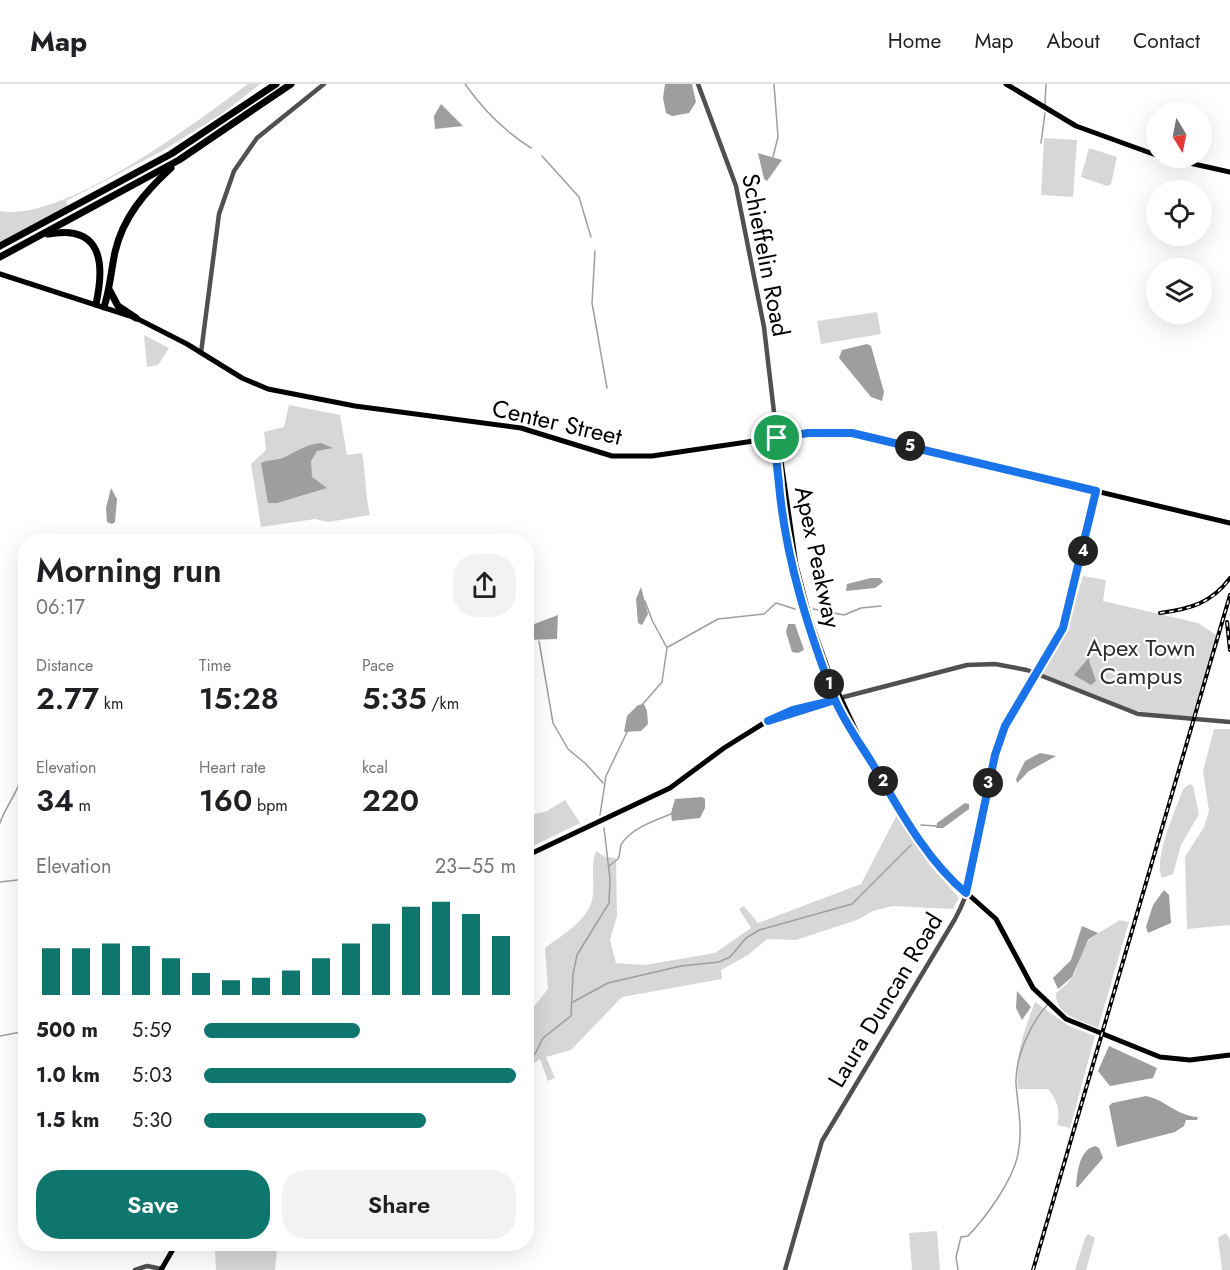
<!DOCTYPE html>
<html lang="en">
<head>
<meta charset="utf-8">
<style>
  :root { --surface:#fff; --page:#f2f2f2; --text:#202124; --muted:#757577; --line:#e0e0e0; --accent:#0f766e }
  body { margin:0; font-family:Jost,sans-serif; background:var(--page); color:var(--text); height:100vh; display:flex; flex-direction:column; font-size:22px; white-space:nowrap }
  * { box-sizing:border-box; margin:0 }
  p { font-size:20px; color:var(--muted) }
  .icon { flex:none; width:33px; height:33px; fill:none; stroke:currentColor; stroke-width:2; stroke-linecap:round; stroke-linejoin:round }
  .map { position:relative; flex:1; overflow:hidden }
  .details { position:absolute; left:18px; top:450px; width:516px; height:717px; display:flex; flex-direction:column; background:var(--surface); border-radius:24px; box-shadow:0 6px 24px #0002 }
  .details>* { flex:none }
  .needle { width:39px; rotate:170deg }
  .tools { position:absolute; left:1146px; top:18px; display:grid; gap:12px }
  .tools a { display:grid; place-items:center; width:66px; height:66px; border-radius:50%; background:var(--surface); box-shadow:0 6px 24px #0002; font-size:30px }
  .pin { position:absolute; display:grid; place-items:center; width:51px; height:51px; color:#fff; margin:-26px; border:3px solid #fff; border-radius:50%; box-shadow:0 2px 6px #0007 }
  .km { position:absolute; width:30px; height:30px; margin:-15px; border-radius:50%; background:#222; color:#fff; font-size:16px; line-height:30px; text-align:center }
  .round { display:grid; place-items:center; flex:none; width:63px; height:63px; border-radius:24px; background:var(--page) }
  .head { display:flex; align-items:center; justify-content:space-between; height:102px; padding:0 18px }
  h1 { font-size:33px; font-weight:600; line-height:45px }
  .stats { display:grid; grid-template-columns:repeat(3,1fr); gap:9px; height:102px; padding:6px 18px }
  .stats div { display:grid; align-content:center }
  .stats b { font-size:30px; font-weight:600 }
  .stats small { font-size:16px; font-weight:400 }
  .stats p { font-size:16px }
  .chart { height:168px; padding:12px 18px }
  .chart p { display:flex; justify-content:space-between }
  .chart svg { width:100%; height:108px; margin-top:6px; stroke:var(--accent); stroke-width:6 }
  .cta { display:flex; gap:12px; margin-top:auto; padding:12px 18px }
  .cta a { flex:1; height:69px; border-radius:24px; background:var(--accent); color:#fff; font-size:24px; font-weight:600; line-height:69px; text-align:center }
  .cta a+a { background:var(--page); color:var(--text) }
  ul { padding:0 18px; list-style:none; font-size:20px }
  li { display:grid; grid-template-columns:96px 72px 1fr; align-items:center; height:45px }
  li i { height:15px; border-radius:8px; background:var(--accent) }
  header { display:flex; align-items:center; gap:36px; box-sizing:border-box; height:84px; padding:0 30px; background:var(--surface); border-bottom:2px solid var(--line) }
  header strong { font-size:28px }
  nav { display:flex; gap:33px; margin-inline-start:auto; font-size:21px }
  .map>svg:first-child { display:block }
</style>
</head>
<body>
<header>
<strong>Map</strong>
<nav><a>Home</a><a>Map</a><a>About</a><a>Contact</a></nav>
</header>
<div class="map">
<svg width="1230" height="1186" viewBox="0 0 1230 1186">
  <rect width="100%" height="100%" fill="#fff"/>
  <g fill="#d7d7d7">
    <path d="M 248,0 L 260,0 L 223,29 L 164,66 L 66,117 L 68,122 L 0,158 L 0,127 C 64,139 196,38 248,0 Z"/>
    <polygon points="1044,54 1077,56 1073,113 1041,111"/>
    <polygon points="1089,64 1117,73 1111,100 1107,102 1081,93"/>
    <polygon points="877,228 881,250 821,260 817,237"/>
    <polygon points="144,251 169,264 158,281 147,283"/>
    <path d="M 289,321 L 340,331 L 347,371 L 362,369 C 366,391 365,409 370,431 L 328,438 L 315,435 L 261,443 L 251,380 L 266,366 L 264,348 L 284,343 Z"/>
    <polygon points="1083,492 1106,496 1103,517 1198,539 1218,552 1194,635 1155,631 1117,623 1037,589 1065,550"/>
    <polygon points="1214,645 1230,645 1230,841 1187,845 1185,773 1204,743 1209,727 1203,687"/>
    <path d="M 1190,700 L 1193,702 L 1199,730 L 1181,761 L 1173,790 L 1162,794 C 1153,773 1176,726 1183,705 Z"/>
    <polygon points="565,716 580,739 527,765 526,732 547,727"/>
    <path d="M 900,725 L 928,779 L 959,814 L 953,825 L 893,822 L 873,827 L 857,836 L 796,856 L 767,855 L 748,871 L 721,886 L 722,895 L 622,913 L 571,966 L 546,973 L 555,994 L 548,997 L 540,975 L 527,984 L 526,932 L 548,905 L 545,864 C 563,850 592,835 593,809 C 594,794 591,781 596,767 L 605,773 L 616,774 L 617,832 L 610,856 L 616,879 L 645,881 L 715,869 L 751,844 L 739,825 L 744,822 L 758,839 L 861,800 Z"/>
    <path d="M 1120,836 L 1129,838 L 1098,944 C 1081,937 1055,931 1056,909 C 1085,888 1072,879 1088,858 C 1096,848 1110,843 1120,836 Z"/>
    <path d="M 1035,918 L 1069,942 L 1095,952 L 1070,1044 L 1057,1041 C 1061,1027 1057,1016 1048,1005 L 1018,1005 C 1015,970 1023,950 1035,918 Z"/>
    <polygon points="937,1147 940,1186 912,1186 909,1149"/>
    <polygon points="1088,1150 1095,1154 1086,1186 1075,1186 1085,1154"/>
    <polygon points="1224,1150 1227,1150 1230,1156 1230,1186 1222,1186 1218,1154"/>
    <polygon points="209,1160 306,1160 277,1165 275,1186 216,1186 215,1166"/>
  </g>
  <g fill="#9e9e9e">
    <polygon points="665,0 692,0 696,18 689,29 672,32 666,29 663,14"/>
    <polygon points="441,20 463,42 435,45 434,32"/>
    <polygon points="758,69 782,76 767,97 764,95"/>
    <polygon points="867,260 871,262 884,308 882,317 871,313 839,274 842,266"/>
    <path d="M 321,359 L 333,364 L 317,367 L 311,377 L 312,393 L 327,404 L 277,419 L 268,419 L 261,379 C 269,375 277,377 285,373 C 297,367 307,360 321,359 Z"/>
    <polygon points="111,404 117,415 115,438 112,440 107,438 106,424"/>
    <polygon points="871,494 880,494 883,498 875,504 846,507 847,500"/>
    <polygon points="641,503 648,530 642,541 638,539 636,515"/>
    <polygon points="558,531 557,555 527,556 527,544 529,542"/>
    <polygon points="788,540 795,540 804,566 798,569 792,568 786,548"/>
    <polygon points="1091,571 1089,577 1096,597 1091,601 1074,591"/>
    <polygon points="638,621 644,620 647,627 648,640 641,647 624,648 627,632"/>
    <polygon points="1040,669 1056,672 1029,687 1017,699 1016,695 1025,677"/>
    <polygon points="702,713 705,715 705,724 700,734 672,737 671,729 675,715"/>
    <polygon points="965,719 969,720 969,725 943,744 936,744 937,739"/>
    <polygon points="1164,806 1169,811 1171,839 1148,849 1146,843 1153,821"/>
    <polygon points="1082,842 1098,849 1088,856 1072,893 1058,905 1053,894 1071,876"/>
    <polygon points="1017,907 1031,923 1022,936 1016,924"/>
    <polygon points="1109,962 1157,984 1153,994 1110,1002 1098,987"/>
    <path d="M 1146,1012 C 1166,1016 1177,1032 1198,1033 L 1197,1036 L 1186,1036 L 1184,1042 L 1175,1048 L 1117,1063 L 1109,1022 L 1112,1019 Z"/>
    <path d="M 1095,1062 L 1099,1064 L 1103,1074 L 1078,1103 L 1076,1103 C 1077,1089 1079,1066 1095,1062 Z"/>
  </g>
  <g fill="none" stroke-linecap="round" stroke-linejoin="round">
    <g stroke="#9e9e9e" stroke-width="1.5">
      <path d="M 465,0 C 484,27 504,47 531,64"/>
      <polyline points="1045,21 1046,0"/>
      <polyline points="1041,59 1045,29"/>
      <polyline points="542,72 579,113 591,153"/>
      <polyline points="773,73 778,53 774,0"/>
      <polyline points="595,167 592,219 607,304"/>
      <polyline points="813,525 844,531 861,524 881,522"/>
      <polyline points="539,557 553,639 568,665 586,680 603,699"/>
      <polyline points="668,563 718,535 764,530 776,519 795,525"/>
      <polyline points="642,621 662,598 667,564 652,536 645,517"/>
      <polyline points="600,731 606,692 628,646"/>
      <path d="M 0,739 C 6,721 20,707 22,687 C 24,668 16,649 26,631"/>
      <polyline points="921,741 936,742"/>
      <path d="M 609,782 L 618,775 C 620,771 620,765 621,761 C 629,745 656,736 671,730"/>
      <polyline points="0,798 26,795"/>
      <polyline points="573,918 608,899 681,882 719,878 730,873 746,854 759,846 852,820 911,761"/>
      <polyline points="0,952 26,947"/>
      <polyline points="526,976 535,970 543,954 571,932 573,890 577,871 609,819 610,795 604,744"/>
      <path d="M 958,1186 L 956,1173 L 961,1153 L 968,1152 C 987,1132 1013,1096 1018,1070 C 1023,1046 1018,1024 1016,1000 C 1015,973 1030,940 1048,920"/>
    </g>
    <g stroke="#505050" stroke-width="4.5">
      <polyline points="698,0 736,102 764,243 777,354"/>
      <polyline points="201,269 219,130 234,87 257,54 324,0"/>
      <polyline points="840,614 967,581 995,580 1027,586 1138,630 1230,638"/>
      <polyline points="135,1186 147,1182 162,1185"/>
      <path d="M 785,1186 L 822,1057 L 955,835 C 983,785 978,725 995,672 C 1010,625 1044,589 1063,544 C 1081,501 1085,452 1096,407"/>
    </g>
    <g stroke="#000" stroke-width="5">
      <polyline points="1006,0 1076,42 1156,71"/>
      <polyline points="1167,74 1230,88"/>
      <polyline points="0,190 136,234 187,260 242,294 268,305 355,322 521,344 612,372 652,372 808,349 852,349 1230,439"/>
      <polyline points="777,354 784,441 795,500 814,563 838,622 862,667 937,777 960,803 996,835 1033,904 1066,935 1160,973 1190,976 1230,971"/>
      <polyline points="778,356 796,481 810,535 830,591 867,670"/>
      <polyline points="770,637 794,630 799,626"/>
      <polyline points="526,772 670,704 724,664 772,634 840,614"/>
      <polyline points="161,1186 176,1160"/>
    </g>
    <g stroke="#000" stroke-width="7">
      <path d="M 48,150 C 102,140 105,179 96,220"/>
      <polyline points="0,162 171,70 276,0"/>
      <polyline points="0,173 179,76 291,0"/>
      <polyline points="110,207 118,222 136,234"/>
      <path d="M 104,223 C 110,205 111,187 115,168 C 123,133 145,108 171,84"/>
    </g>
    <defs>
      <g id="rail">
        <path d="M 1160,529 C 1190,525 1212,519 1230,494"/>
        <polyline points="1227,538 1230,566"/>
        <polyline points="1033,1186 1230,511"/>
      </g>
    </defs>
    <use href="#rail" stroke="#000" stroke-width="4"/>
    <use href="#rail" stroke="#fff" stroke-width="1.5" stroke-dasharray="4.5" stroke-linecap="butt"/>
  </g>
  <g fill="none" stroke-linecap="round" stroke-linejoin="round">
    <defs>
      <path id="route" d="M 777,354 C 774,369 778,386 779,401 C 786,476 808,545 835,616 L 768,637 L 793,626 L 835,616 C 845,639 859,658 872,679 C 898,723 926,776 966,809 L 995,671 L 1005,642 L 1063,544 L 1096,407 L 852,349 L 808,349 L 777,354"/>
    </defs>
    <use href="#route" stroke="#fff" stroke-width="12"/>
    <use href="#route" stroke="#1a73e8" stroke-width="8"/>
  </g>
  <g text-anchor="middle" dominant-baseline="central" stroke-width="4.5" stroke-linejoin="round" paint-order="stroke">
    <g font-size="24" fill="#000" stroke="#fff">
      <text transform="translate(766 171) rotate(79)">Schieffelin Road</text>
      <text transform="translate(557 338) rotate(13)">Center Street</text>
      <text transform="translate(818 473) rotate(78)">Apex Peakway</text>
      <text transform="translate(885 916) rotate(-59)">Laura Duncan Road</text>
    </g>
    <g font-size="24" fill="#2e2e2e" stroke="#fff">
      <text x="1141" y="563">Apex Town<tspan x="1141" dy="28">Campus</tspan></text>
    </g>
  </g>
</svg>
<div class="tools">
<a><svg class="needle" viewBox="-14 -14 28 28"><path d="M0-13l5 13h-10z" fill="#e53935"/><path d="M0 13l5-13h-10z" fill="#757577"/></svg></a>
<a><svg class="icon" aria-label="locate" viewBox="0 0 24 24"><circle cx="12" cy="12" r="6"/><path d="M12 2v4M12 18v4M2 12h4M18 12h4"/></svg></a>
<a><svg class="icon" aria-label="layers" viewBox="0 0 24 24"><path d="M12 4l9 5-9 5-9-5zM3 14l9 5 9-5"/></svg></a>
</div>
<div class="pin" style="left:777px;top:354px;background:#1e9e55"><svg class="icon" aria-label="arrive" viewBox="0 0 24 24"><path d="M6 21V4h12l-3 4 3 4H6"/></svg></div>
<b class="km" style="left:829px;top:600px">1</b>
<b class="km" style="left:883px;top:697px">2</b>
<b class="km" style="left:988px;top:699px">3</b>
<b class="km" style="left:1083px;top:467px">4</b>
<b class="km" style="left:910px;top:362px">5</b>
<section class="details">
<div class="head"><div><h1>Morning run</h1><p>06:17</p></div><a class="round"><svg class="icon" aria-label="share" viewBox="0 0 24 24"><path d="M12 15V3M7 8l5-5 5 5M5 13v7h14v-7"/></svg></a></div>
<div class="stats">
<div><p>Distance</p><b>2.77<small> km</small></b></div>
<div><p>Time</p><b>15:28</b></div>
<div><p>Pace</p><b>5:35<small> /km</small></b></div>
</div>
<div class="stats">
<div><p>Elevation</p><b>34<small> m</small></b></div>
<div><p>Heart rate</p><b>160<small> bpm</small></b></div>
<div><p>kcal</p><b>220</b></div>
</div>
<div class="chart"><p><span>Elevation</span>23–55 m</p>
<svg viewBox="0 0 160 44" preserveAspectRatio="none"><path d="M5 44V25M15 44V25M25 44V23M35 44V24M45 44V29M55 44V35M65 44V38M75 44V37M85 44V34M95 44V29M105 44V23M115 44V15M125 44V8M135 44V6M145 44V11M155 44V20"/></svg>
</div>
<ul>
<li><b>500 m</b>5:59<i style="width:50%"></i></li>
<li><b>1.0 km</b>5:03<i style="width:100%"></i></li>
<li><b>1.5 km</b>5:30<i style="width:71%"></i></li>
</ul>
<div class="cta"><a>Save</a><a>Share</a></div>
</section>
</div>
</body>
</html>
